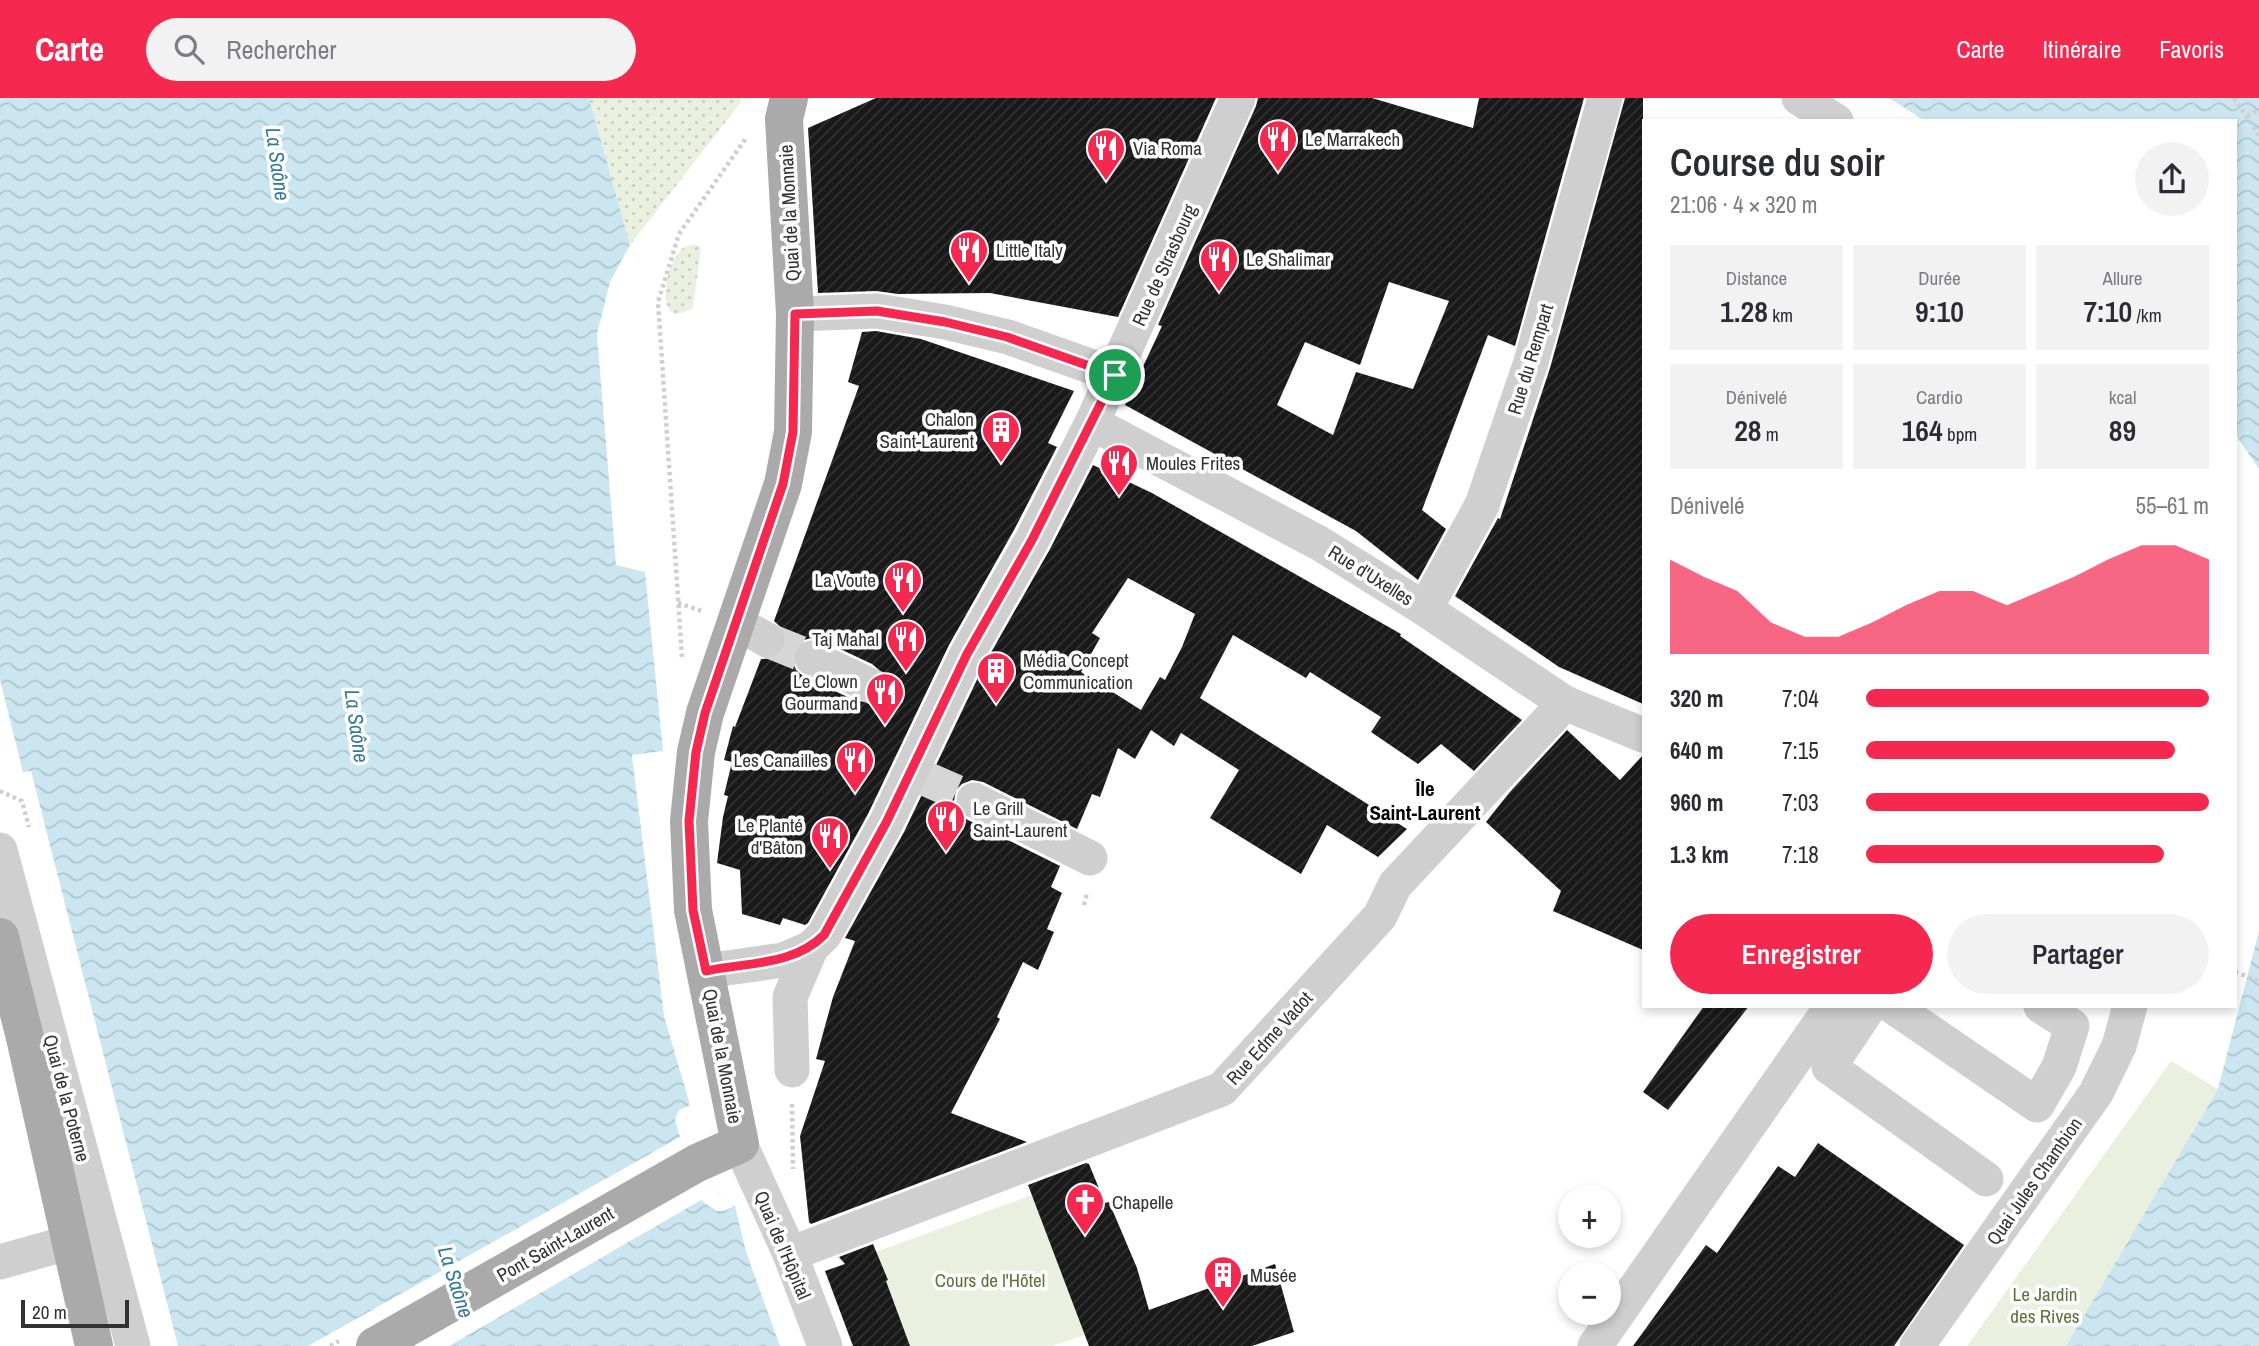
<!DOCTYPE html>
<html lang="fr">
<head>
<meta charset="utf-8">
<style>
  :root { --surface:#fff; --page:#f2f2f3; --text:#2b2b33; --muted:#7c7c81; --accent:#f5284f }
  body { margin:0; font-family:"Archivo Narrow",sans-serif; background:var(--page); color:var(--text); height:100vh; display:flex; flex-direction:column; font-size:26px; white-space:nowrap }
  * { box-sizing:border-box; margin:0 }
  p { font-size:23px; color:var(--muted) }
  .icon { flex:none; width:38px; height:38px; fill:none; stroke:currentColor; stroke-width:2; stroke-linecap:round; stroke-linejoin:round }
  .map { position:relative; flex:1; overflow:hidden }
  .side { position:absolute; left:1642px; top:21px; width:595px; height:889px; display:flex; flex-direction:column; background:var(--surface); border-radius:0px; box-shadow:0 4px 10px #0003 }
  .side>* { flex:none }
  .fabs { position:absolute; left:1558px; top:1087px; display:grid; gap:14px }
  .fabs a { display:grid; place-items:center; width:63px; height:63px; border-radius:50%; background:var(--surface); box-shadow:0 4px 10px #0003; font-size:35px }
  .scale { position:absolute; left:21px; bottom:18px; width:108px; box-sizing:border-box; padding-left:7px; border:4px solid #323232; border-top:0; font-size:19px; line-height:24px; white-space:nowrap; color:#323232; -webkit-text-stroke:5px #fff; paint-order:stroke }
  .pin { position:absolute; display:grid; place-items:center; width:60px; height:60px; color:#fff; margin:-30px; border:4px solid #fff; border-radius:50%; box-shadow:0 2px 7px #0007 }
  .round { display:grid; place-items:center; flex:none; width:74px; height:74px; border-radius:37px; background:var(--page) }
  .headline { display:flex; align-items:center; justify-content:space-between; height:119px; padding:0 28px }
  h1 { font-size:38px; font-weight:600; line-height:52px }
  .figures { display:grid; grid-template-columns:repeat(3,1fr); gap:10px; height:119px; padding:7px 28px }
  .figures div { display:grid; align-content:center; border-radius:0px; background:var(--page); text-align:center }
  .figures b { font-size:30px; font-weight:600 }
  .figures small { font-size:19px; font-weight:400 }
  .figures p { font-size:19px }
  .chart { height:196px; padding:14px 28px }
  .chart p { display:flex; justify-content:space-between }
  .chart svg { width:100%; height:126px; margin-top:7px; fill:var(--accent); opacity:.7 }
  .action { display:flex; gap:14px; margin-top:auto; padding:14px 28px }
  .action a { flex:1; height:80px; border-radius:42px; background:var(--accent); color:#fff; font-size:28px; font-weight:600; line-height:80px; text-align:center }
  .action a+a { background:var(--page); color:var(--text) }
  ul { padding:0 28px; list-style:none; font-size:23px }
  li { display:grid; grid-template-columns:112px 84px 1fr; align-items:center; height:52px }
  li i { height:18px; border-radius:9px; background:var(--accent) }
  header { display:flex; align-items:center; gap:42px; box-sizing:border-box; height:98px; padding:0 35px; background:var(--accent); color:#fff }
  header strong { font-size:33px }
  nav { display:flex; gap:38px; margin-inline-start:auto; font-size:24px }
  .search { width:490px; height:63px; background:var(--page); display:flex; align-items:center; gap:18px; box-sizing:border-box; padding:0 24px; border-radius:38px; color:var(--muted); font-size:26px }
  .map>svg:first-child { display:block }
</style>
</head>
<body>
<header>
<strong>Carte</strong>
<div class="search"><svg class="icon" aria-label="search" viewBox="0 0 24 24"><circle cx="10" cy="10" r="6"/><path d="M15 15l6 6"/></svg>Rechercher</div>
<nav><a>Carte</a><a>Itinéraire</a><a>Favoris</a></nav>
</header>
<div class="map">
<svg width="2259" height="1248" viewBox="0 0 2259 1248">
  <defs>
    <pattern id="grass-dots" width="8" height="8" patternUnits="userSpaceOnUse" patternTransform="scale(1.75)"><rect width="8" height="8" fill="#eaf0e0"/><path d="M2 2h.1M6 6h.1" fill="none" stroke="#c9cec1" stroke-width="1.8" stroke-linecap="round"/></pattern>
    <pattern id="water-waves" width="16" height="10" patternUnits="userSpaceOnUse" patternTransform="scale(1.75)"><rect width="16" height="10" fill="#cbe6f0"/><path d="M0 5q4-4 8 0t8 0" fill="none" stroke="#afc6ce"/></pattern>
    <pattern id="building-hatch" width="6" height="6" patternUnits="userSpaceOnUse" patternTransform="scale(1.75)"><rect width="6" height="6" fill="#191919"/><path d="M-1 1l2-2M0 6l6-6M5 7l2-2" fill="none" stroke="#323232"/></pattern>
  </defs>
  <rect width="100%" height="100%" fill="#fff"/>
  <g fill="url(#grass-dots)">
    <polygon points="589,0 740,0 741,4 630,147"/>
    <path d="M 694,146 L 701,149 L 693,210 C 652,236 664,165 683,150 C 685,149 692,147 694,146 Z"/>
  </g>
  <g fill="#eaf0e0">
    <polygon points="2171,963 2218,991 2066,1248 1967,1248"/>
    <polygon points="1032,1097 1085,1237 1052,1248 910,1248 876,1154"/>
  </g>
  <g fill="url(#water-waves)">
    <polygon points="0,0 589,0 630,147 610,184 597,236 616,467 645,474 663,653 632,657 664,918 690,1007 682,1042 705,1087 735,1108 746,1154 780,1248 178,1248 31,673 23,674 0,582"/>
    <polygon points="1889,0 2259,0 2259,371 2235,336 2235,23 1925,23"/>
    <polygon points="2259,833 2259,1248 2066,1248 2218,991"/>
  </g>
  <polygon fill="#fff" points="690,1007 682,1042 705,1087 735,1108 724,1113 716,1113 701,1102 449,1248 308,1248 680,1039 675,1021 679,1012"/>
  <g fill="url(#building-hatch)" fill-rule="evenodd">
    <polygon points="876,0 1216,0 1118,219 990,195 898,196 876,193 818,195 808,30"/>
    <path d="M 1258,0 L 1372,0 L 1473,30 L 1479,0 L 1584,0 L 1515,248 L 1488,237 L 1422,412 L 1446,431 L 1418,482 L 1356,433 L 1125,307 L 1162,228 L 1158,227 L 1256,8 ZM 1389,184 L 1449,203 L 1413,291 L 1356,274 L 1333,337 L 1277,307 L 1305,244 L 1360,267 Z"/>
    <polygon points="1625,0 1643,0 1643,606 1559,569 1455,498 1498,420 1500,421 1550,270"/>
    <path d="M 876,233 L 921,241 L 1074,293 L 1048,345 L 1057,349 L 1014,432 L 949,547 L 868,716 L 808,825 L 805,827 L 783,820 L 780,827 L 742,816 L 740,772 L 717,765 L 723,719 L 728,698 L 724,697 L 732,664 L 724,662 L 733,628 L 735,629 L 761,561 L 776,560 L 785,552 L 787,541 L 785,533 L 774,523 L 859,288 L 848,284 L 862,234 ZM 811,540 L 821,542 L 872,566 L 879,572 L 883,583 L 881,592 L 875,600 L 865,604 L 854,602 L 803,578 L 796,572 L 792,562 L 794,551 L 801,543 Z"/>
    <path d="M 1093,367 L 1152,395 L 1401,536 L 1400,538 L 1522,622 L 1474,673 L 1441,646 L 1418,666 L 1371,634 L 1381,619 L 1310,574 L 1306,580 L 1233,537 L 1200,600 L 1407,731 L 1378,759 L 1327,727 L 1301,776 L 1210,720 L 1239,672 L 1181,635 L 1174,648 L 1151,632 L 1135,661 L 1118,650 L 1100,699 L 1092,696 L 1077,731 L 983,684 L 972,682 L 962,686 L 956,692 L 954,703 L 957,712 L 964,720 L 1060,768 L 1051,789 L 1062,795 L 1047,831 L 1054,834 L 1038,872 L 1023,864 L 997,919 L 1000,921 L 951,1015 L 1027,1044 L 811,1126 L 809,1124 L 800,1038 L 825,963 L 816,961 L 833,899 L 855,843 L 845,840 L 904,734 L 985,565 L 1050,451 ZM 1128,480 L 1195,516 L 1182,549 L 1165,582 L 1160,579 L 1141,612 L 1081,574 L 1100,540 L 1092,535 Z"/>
    <polygon points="1567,632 1620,682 1643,657 1643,852 1553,813 1561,793 1486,724 1509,695"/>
    <polygon points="1704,908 1749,908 1668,1012 1643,994"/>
    <polygon points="1818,1045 1964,1147 1894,1248 1633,1248 1706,1147 1717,1155 1778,1068 1795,1079"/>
    <polygon points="1086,1065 1089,1066 1105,1105 1109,1104 1137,1170 1149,1212 1275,1166 1294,1234 1252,1248 1089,1248 1028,1087"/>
    <polygon points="873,1146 888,1182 886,1183 910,1248 853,1248 825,1173 845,1166 839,1159"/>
  </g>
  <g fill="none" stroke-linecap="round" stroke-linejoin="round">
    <g stroke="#d6d6d6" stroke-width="35" stroke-dasharray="35 18" stroke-linecap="butt">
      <polyline points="767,542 812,560"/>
      <polyline points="863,584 910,606"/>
      <polyline points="924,680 974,702"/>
    </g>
    <g stroke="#cfcfcf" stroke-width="4.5" stroke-dasharray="3.5 3.5" stroke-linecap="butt">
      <polyline points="2234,0 2259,37"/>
      <polyline points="2247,18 2259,11"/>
      <polyline points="678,505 702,513"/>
      <polyline points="682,559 658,204 679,136 746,40"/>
      <polyline points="0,693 22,703 29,729"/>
      <polyline points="1084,807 1087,795"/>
      <polyline points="2235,874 2259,883"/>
      <polyline points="792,1006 793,1071"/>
      <polyline points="330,1248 339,1243"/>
    </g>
    <g stroke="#cfcfcf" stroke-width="35">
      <polyline points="1799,0 1836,23"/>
      <polyline points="795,216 877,213 945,224 1008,239 1115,277"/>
      <polyline points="1092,325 1319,445 1425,511 1565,605 1643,637"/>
      <polyline points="1425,511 1482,407 1531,264 1605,0"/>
      <polyline points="755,535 767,542"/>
      <polyline points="812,560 863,584"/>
      <polyline points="974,702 1090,760"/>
      <polyline points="0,752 133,1248"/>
      <polyline points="706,873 783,862 811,850"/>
      <polyline points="1870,908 1829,969 1986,1081"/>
      <polyline points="1892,908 2037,1007 2059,969 2072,928 2041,908"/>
      <polyline points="792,972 790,899 811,850 824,837 886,725 967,556 1032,442 1092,325 1238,0"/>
      <polyline points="740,1046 790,1156 825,1248"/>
      <polyline points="790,1156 1222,991 1380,818 1395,787 1565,605"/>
      <polyline points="0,1164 71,1144"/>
      <polyline points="1595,1248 1832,908"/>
      <polyline points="1917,1248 2096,995 2119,948 2130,908"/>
    </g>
    <g stroke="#aaa" stroke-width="38">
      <polyline points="0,839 26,944 94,1248"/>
      <polyline points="375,1248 697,1065 740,1046 693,812 689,723 696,654 705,615 783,386 793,334 795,216 784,21 789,0"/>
    </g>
  </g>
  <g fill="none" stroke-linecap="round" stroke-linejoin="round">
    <defs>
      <path id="route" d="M 877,213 L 945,224 L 1007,239 L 1115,277 L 1032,442 L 967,556 L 886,725 L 824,837 C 793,868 747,864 706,873 L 693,812 L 689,723 L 696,654 L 705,615 L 783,386 L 793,334 L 795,216 Z"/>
    </defs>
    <use href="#route" stroke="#fff" stroke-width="14"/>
    <use href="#route" stroke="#f5284f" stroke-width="9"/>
  </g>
  <defs>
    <symbol id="restaurant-pin" viewBox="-11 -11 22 30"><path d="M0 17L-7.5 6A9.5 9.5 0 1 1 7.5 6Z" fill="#f5284f" stroke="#fff"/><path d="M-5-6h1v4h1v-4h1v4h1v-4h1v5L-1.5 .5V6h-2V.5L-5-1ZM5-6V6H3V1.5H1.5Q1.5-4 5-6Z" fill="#fff"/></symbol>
    <symbol id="building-pin" viewBox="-11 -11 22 30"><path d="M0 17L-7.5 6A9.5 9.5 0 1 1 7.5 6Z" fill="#f5284f" stroke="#fff"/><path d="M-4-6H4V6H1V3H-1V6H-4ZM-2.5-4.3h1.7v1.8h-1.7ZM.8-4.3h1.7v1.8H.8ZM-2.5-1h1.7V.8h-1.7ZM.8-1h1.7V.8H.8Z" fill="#fff"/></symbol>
    <symbol id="church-pin" viewBox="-11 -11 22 30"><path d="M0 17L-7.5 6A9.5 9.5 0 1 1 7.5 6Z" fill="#f5284f" stroke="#fff"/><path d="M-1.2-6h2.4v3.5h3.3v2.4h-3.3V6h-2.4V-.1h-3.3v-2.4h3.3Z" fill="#fff"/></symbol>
  </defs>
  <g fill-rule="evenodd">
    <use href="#restaurant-pin" x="1256" y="19" width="44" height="60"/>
    <use href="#restaurant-pin" x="1084" y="28" width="44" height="60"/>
    <use href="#restaurant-pin" x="947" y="130" width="44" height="60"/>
    <use href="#restaurant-pin" x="1197" y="139" width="44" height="60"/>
    <use href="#building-pin" x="979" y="310" width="44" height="60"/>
    <use href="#restaurant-pin" x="1097" y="343" width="44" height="60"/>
    <use href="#restaurant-pin" x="881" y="460" width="44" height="60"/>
    <use href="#restaurant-pin" x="884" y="519" width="44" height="60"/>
    <use href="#building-pin" x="974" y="551" width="44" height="60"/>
    <use href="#restaurant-pin" x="863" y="572" width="44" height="60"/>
    <use href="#restaurant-pin" x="833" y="640" width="44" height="60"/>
    <use href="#restaurant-pin" x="924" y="699" width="44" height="60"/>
    <use href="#restaurant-pin" x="808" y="716" width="44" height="60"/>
    <use href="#church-pin" x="1063" y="1082" width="44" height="60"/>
    <use href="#building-pin" x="1201" y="1155" width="44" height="60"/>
  </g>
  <g text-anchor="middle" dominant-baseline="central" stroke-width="7" stroke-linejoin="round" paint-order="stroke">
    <g font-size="19" fill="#323232" stroke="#fff" text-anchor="start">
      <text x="1305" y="41">Le Marrakech</text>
      <text x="1133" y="50">Via Roma</text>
      <text x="996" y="152">Little Italy</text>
      <text x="1246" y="161">Le Shalimar</text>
      <text x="974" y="321" text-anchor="end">Chalon<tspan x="974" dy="22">Saint-Laurent</tspan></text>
      <text x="1146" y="365">Moules Frites</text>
      <text x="876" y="482" text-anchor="end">La Voute</text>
      <text x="879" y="541" text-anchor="end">Taj Mahal</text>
      <text x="1023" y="562">Média Concept<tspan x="1023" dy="22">Communication</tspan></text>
      <text x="858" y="583" text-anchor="end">Le Clown<tspan x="858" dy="22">Gourmand</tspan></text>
      <text x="828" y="662" text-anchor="end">Les Canailles</text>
      <text x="973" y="710">Le Grill<tspan x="973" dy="22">Saint-Laurent</tspan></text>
      <text x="803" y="727" text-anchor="end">Le Planté<tspan x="803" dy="22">d'Bâton</tspan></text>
      <text x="1112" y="1104">Chapelle</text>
      <text x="1250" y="1177">Musée</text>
    </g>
    <g font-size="19" fill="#323232" stroke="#fff">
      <text transform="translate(789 115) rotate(-93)">Quai de la Monnaie</text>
      <text transform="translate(1164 167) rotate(-66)">Rue de Strasbourg</text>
      <text transform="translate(1530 261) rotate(-73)">Rue du Rempart</text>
      <text transform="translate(1371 477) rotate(32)">Rue d'Uxelles</text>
      <text transform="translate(1269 940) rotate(-48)">Rue Edme Vadot</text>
      <text transform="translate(723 958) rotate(79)">Quai de la Monnaie</text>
      <text transform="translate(67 1000) rotate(75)">Quai de la Poterne</text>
      <text transform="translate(2034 1083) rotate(-55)">Quai Jules Chambion</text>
      <text transform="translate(555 1146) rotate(-30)">Pont Saint-Laurent</text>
      <text transform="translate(783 1147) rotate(67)">Quai de l'Hôpital</text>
    </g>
    <g font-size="19" fill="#5b733a" stroke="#fff">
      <text x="990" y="1182">Cours de l'Hôtel</text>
      <text x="2045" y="1196">Le Jardin<tspan x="2045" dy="22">des Rives</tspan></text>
    </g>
    <g font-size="21" font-style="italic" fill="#357b96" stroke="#fff">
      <text transform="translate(278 66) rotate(82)">La Saône</text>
      <text transform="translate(357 628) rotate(82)">La Saône</text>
      <text transform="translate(456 1184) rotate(72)">La Saône</text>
    </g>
    <g font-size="21" font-weight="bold" fill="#000" stroke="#fff">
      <text x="1425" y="690">Île<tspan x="1425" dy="24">Saint-Laurent</tspan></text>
    </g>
  </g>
</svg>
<div class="fabs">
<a>+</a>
<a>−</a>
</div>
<div class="scale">20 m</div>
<div class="pin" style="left:1115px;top:277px;background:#1e9e55"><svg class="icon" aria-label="arrive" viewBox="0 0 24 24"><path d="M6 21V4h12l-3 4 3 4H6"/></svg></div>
<section class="side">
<div class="headline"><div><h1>Course du soir</h1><p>21:06 · 4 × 320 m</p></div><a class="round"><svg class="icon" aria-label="share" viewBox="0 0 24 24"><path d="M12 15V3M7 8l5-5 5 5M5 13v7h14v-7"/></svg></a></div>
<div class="figures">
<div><p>Distance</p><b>1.28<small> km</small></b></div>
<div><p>Durée</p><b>9:10</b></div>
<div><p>Allure</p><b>7:10<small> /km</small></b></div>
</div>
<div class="figures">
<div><p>Dénivelé</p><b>28<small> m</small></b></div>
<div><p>Cardio</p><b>164<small> bpm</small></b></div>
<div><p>kcal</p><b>89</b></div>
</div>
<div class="chart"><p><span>Dénivelé</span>55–61 m</p>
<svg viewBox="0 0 160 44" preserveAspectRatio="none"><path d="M0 44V11L10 17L20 22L30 33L40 38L50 38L60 33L70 27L80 22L90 22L100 27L110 22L120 17L130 11L140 6L150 6L160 11V44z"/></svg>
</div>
<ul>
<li><b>320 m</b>7:04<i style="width:100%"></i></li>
<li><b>640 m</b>7:15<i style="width:90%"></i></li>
<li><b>960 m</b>7:03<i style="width:100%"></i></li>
<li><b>1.3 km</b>7:18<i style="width:87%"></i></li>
</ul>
<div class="action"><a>Enregistrer</a><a>Partager</a></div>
</section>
</div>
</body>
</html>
